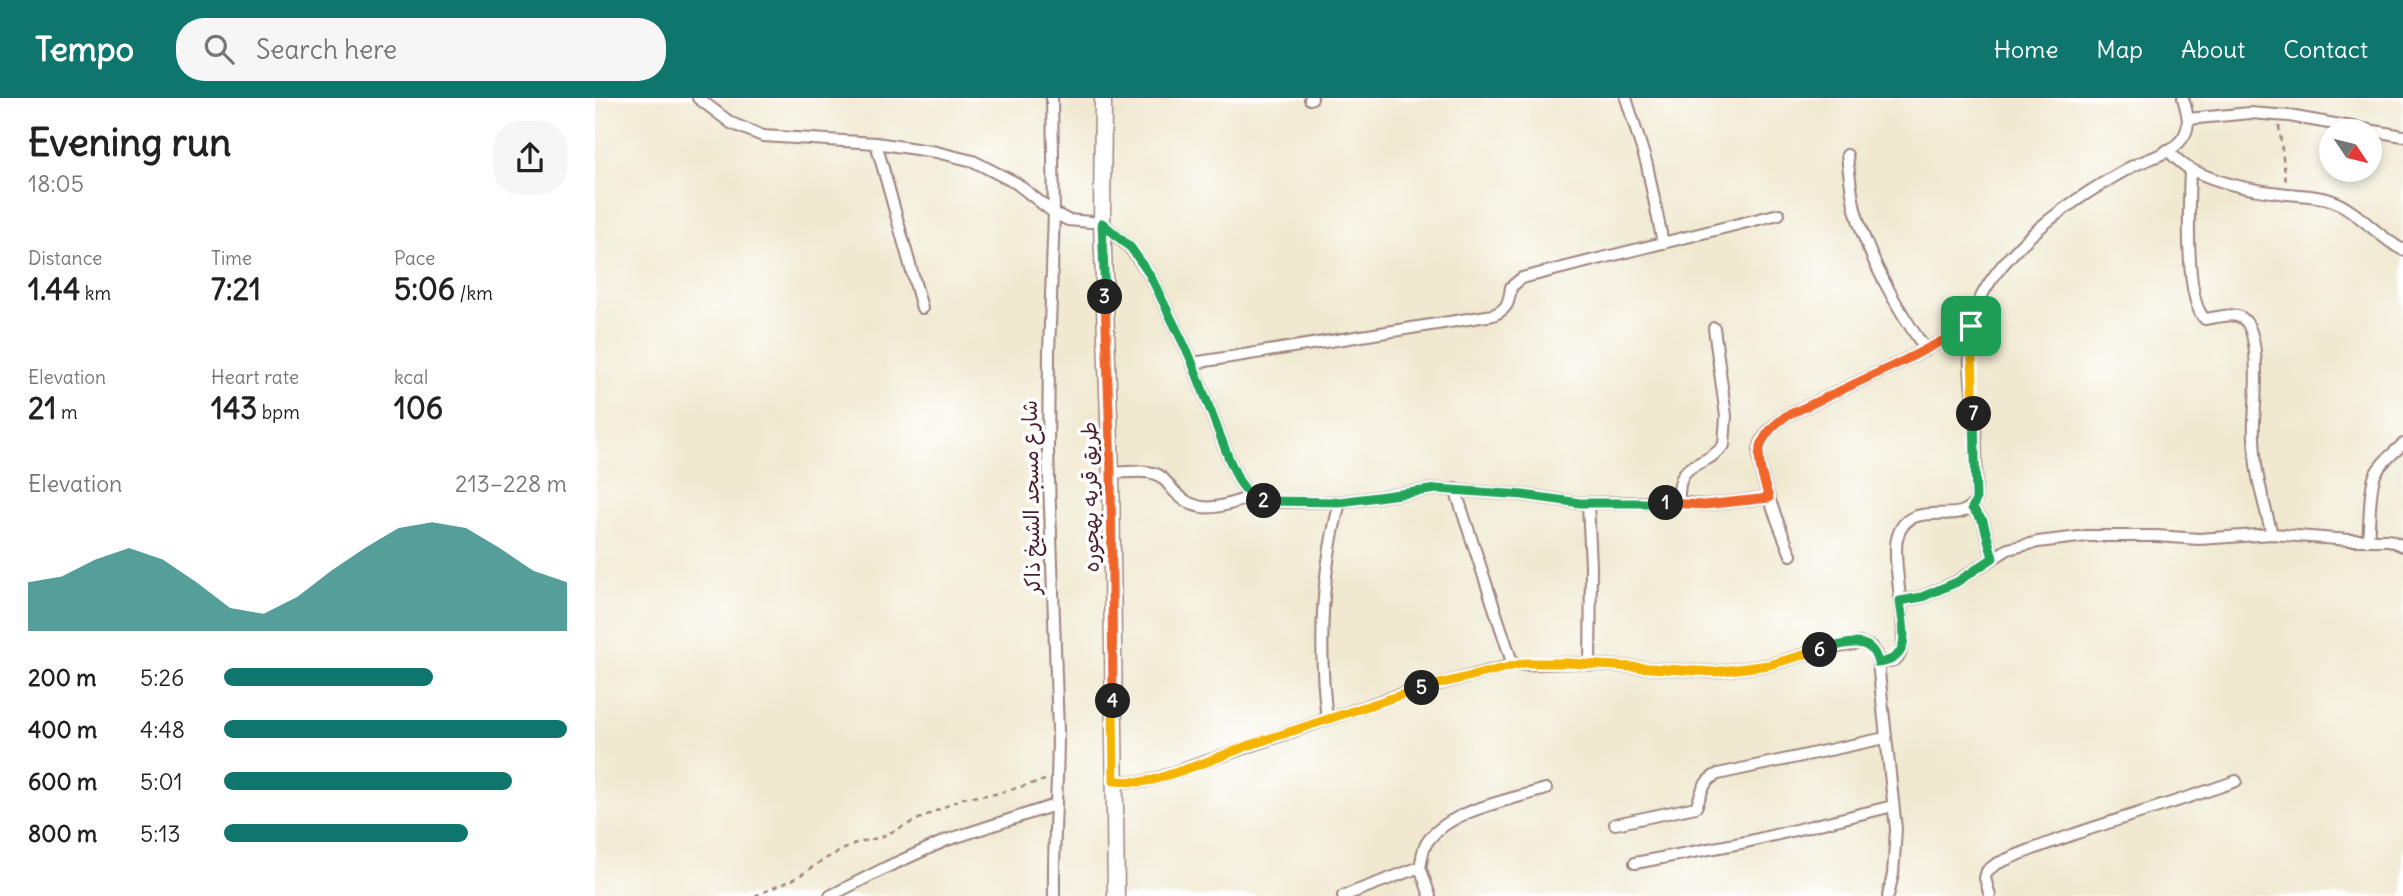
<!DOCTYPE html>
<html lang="en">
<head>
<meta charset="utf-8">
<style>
  :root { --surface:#fff; --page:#f6f6f6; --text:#222; --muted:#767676; --accent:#0f766e }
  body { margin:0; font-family:Delius,"Playpen Sans Arabic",sans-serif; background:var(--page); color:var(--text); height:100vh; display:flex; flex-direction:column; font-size:26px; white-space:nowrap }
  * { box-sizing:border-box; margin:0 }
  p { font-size:23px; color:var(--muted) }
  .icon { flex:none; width:38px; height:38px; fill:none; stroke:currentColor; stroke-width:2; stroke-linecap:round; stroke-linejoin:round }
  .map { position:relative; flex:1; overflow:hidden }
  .details { display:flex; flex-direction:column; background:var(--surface); width:595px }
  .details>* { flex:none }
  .needle { width:46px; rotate:125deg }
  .fabs { position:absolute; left:1724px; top:21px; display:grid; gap:14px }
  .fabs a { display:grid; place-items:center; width:63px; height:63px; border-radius:50%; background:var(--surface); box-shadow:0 4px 10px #0003; font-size:35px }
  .pin { position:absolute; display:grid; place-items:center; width:60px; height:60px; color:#fff; margin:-30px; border-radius:14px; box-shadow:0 4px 10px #0006 }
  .km { position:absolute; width:35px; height:35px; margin:-18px; border-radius:50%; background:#222; color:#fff; font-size:19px; line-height:35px; text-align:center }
  .round { display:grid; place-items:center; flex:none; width:74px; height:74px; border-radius:28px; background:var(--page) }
  .summary { display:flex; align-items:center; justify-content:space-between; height:119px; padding:0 28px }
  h1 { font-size:38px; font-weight:700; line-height:52px }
  .metrics { display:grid; grid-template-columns:repeat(3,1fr); gap:10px; height:119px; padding:7px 28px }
  .metrics div { display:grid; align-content:center }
  .metrics b { font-size:30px; font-weight:700 }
  .metrics small { font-size:19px; font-weight:400 }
  .metrics p { font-size:19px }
  .chart { height:196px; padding:14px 28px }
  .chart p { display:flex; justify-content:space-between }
  .chart svg { width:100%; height:126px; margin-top:7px; fill:var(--accent); opacity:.7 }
  ul { padding:0 28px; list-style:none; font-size:23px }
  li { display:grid; grid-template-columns:112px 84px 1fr; align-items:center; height:52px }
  li i { height:18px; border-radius:9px; background:var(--accent) }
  header { display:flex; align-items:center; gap:42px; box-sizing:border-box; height:98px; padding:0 35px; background:var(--accent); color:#fff }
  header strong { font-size:33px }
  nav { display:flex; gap:38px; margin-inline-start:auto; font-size:24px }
  .search { width:490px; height:63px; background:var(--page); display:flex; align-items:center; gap:18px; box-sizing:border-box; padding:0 24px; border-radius:28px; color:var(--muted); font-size:26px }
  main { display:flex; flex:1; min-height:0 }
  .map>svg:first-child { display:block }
</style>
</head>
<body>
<header>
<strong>Tempo</strong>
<div class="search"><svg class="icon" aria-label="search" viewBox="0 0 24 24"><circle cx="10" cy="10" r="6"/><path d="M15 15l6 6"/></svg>Search here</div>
<nav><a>Home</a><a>Map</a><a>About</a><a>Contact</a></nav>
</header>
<main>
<section class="details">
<div class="summary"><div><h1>Evening run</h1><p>18:05</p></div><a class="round"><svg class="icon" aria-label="share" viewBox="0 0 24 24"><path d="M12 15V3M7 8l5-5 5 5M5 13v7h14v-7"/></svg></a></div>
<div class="metrics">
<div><p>Distance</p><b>1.44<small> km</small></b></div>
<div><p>Time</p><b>7:21</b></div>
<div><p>Pace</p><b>5:06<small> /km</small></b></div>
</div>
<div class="metrics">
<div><p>Elevation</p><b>21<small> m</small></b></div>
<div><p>Heart rate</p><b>143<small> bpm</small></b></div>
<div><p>kcal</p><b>106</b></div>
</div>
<div class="chart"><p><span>Elevation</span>213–228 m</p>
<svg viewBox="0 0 160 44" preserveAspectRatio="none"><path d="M0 44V27L10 25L20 19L30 15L40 19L50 27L60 36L70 38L80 32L90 23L100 15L110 8L120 6L130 8L140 15L150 23L160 27V44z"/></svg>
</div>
<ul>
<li><b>200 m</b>5:26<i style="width:61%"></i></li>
<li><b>400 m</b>4:48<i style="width:100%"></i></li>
<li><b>600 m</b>5:01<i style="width:84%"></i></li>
<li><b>800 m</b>5:13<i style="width:71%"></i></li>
</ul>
</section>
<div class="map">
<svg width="1808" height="798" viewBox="0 0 1808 798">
  <rect width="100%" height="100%" fill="#fff"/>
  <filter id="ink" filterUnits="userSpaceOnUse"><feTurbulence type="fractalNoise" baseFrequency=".0143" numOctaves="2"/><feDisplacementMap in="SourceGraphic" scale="14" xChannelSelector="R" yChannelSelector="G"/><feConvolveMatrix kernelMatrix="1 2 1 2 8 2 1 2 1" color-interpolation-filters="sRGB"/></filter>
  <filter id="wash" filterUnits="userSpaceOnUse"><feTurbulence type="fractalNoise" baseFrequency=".00686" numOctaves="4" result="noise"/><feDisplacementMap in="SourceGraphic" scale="28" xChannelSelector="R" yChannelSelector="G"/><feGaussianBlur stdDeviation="1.57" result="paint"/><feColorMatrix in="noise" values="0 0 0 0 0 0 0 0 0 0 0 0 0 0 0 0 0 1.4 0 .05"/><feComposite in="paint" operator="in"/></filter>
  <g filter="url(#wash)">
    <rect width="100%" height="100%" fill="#f0e9d0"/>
  </g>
  <g filter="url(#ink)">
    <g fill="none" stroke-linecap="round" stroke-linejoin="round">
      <defs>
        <g id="street">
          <polyline points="103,0 136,25 168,38 281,45 341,54 378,63 421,85 459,115 473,122 507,125 535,150 555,177 595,259 634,361 644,383 653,395 665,402 684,404 745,404 842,391 928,397 985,405 1084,404 1109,407 1174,400"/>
          <path d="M 457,0 L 459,115 L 454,255 L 453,354 L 463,633 C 463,688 458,743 459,798"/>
          <polyline points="1031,0 1052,67 1068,145"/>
          <polyline points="715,1 717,0"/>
          <polyline points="1593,21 1655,15 1694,18 1808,38"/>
          <polyline points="281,45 327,210"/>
          <path d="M 1572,52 C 1580,59 1588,68 1597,72 C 1624,85 1656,92 1685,95 C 1703,98 1721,96 1738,103 C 1764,114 1783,139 1808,152"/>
          <path d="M 1252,57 C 1254,75 1256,93 1260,111 C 1272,158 1303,212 1331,252"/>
          <path d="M 1595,71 C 1594,101 1589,203 1610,221 C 1621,220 1636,214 1647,220 C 1667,232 1660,304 1659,324 C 1658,339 1660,353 1661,367 C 1664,390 1671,413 1677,436"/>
          <path d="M 598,265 L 898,217 C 913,211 914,204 916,189 L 927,180 L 1184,116"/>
          <path d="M 516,375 C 529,375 548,371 561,376 C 570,379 574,389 581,395 C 604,419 630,408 658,398"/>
          <polyline points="860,391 918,567"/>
          <path d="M 1084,404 C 1082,358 1107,374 1129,347 L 1131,318 L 1119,230"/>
          <polyline points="993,405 996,468 995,567"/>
          <polyline points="1377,410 1388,423 1398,460"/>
          <polyline points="1773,442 1794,442 1808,448"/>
          <path d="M 1196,457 C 1187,434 1161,374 1164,352 C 1167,336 1179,327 1191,318 L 1306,264 L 1376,228"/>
          <path d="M 1305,503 L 1327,499 L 1361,484 L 1413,451 L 1443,444 L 1492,438 L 1561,438 L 1604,441 L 1677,436 L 1754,442 L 1773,442 C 1775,425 1774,388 1781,375 C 1787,363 1799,355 1808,346"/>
          <path d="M 1283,565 C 1290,564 1298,564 1303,559 C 1317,544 1296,466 1302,441 C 1312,396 1366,432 1381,402 C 1381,377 1382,352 1380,327 C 1378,290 1368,246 1381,211 C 1389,187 1410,163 1427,146 C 1458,115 1498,90 1536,69 C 1553,60 1581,55 1590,36 C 1596,25 1591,11 1588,0"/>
          <path d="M 732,621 C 723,547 726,476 745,404"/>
          <polyline points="519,683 545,684 557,682 806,596 918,567 973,565 1119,574 1174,567 1221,553 1265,545 1276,549 1281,555 1283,565 1301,731 1298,776 1293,798"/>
          <path d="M 1020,726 L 1101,709 C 1107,695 1107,683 1123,676 L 1290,640"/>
          <polyline points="1040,765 1151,744 1298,708"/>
          <polyline points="825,769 835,798"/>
          <polyline points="235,798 292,769 352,742 460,707"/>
          <path d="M 748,798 L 825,769 C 827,763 827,754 830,748 C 848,713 915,702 951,691"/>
          <path d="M 1395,798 L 1390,780 L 1392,773 L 1401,766 C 1479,732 1561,712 1641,683"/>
        </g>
        <polyline id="secondary" points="508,0 507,125 516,375 521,798"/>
      </defs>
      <use href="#street" stroke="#9d847e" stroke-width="14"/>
      <use href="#secondary" stroke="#9d847e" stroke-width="19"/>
      <g stroke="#9d847e" stroke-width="2.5" stroke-dasharray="5 5" stroke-linecap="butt">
        <polyline points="1684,28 1691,84"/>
        <polyline points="160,798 203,779 228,762 261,745 286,739 368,700 400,696 450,682"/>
      </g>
      <use href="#street" stroke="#fff" stroke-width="10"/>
      <use href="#secondary" stroke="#fff" stroke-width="16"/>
    </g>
  </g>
  <g fill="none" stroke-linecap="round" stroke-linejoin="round" filter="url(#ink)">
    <defs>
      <path id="split-1" d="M 1071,405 L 1109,407 L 1174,400 C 1162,362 1155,344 1191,318 L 1306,264 L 1376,228"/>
      <polyline id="split-2" points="669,403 745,404 842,391 928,397 985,405 1071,405"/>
      <polyline id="split-3" points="510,199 507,125 536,150 555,177 595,259 634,361 644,383 653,395 669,403"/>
      <polyline id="split-4" points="510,199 516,375 518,603"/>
      <polyline id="split-5" points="518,603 519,683 545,684 558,682 606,666 652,648 827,590"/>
      <polyline id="split-6" points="827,590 930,565 973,565 1119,574 1174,567 1225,552"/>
      <path id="split-7" d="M 1225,552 C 1247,547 1276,534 1283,565 C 1319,561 1308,530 1305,503 L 1327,499 L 1362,484 L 1398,460 L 1388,423 L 1377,410 L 1381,402 L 1379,316"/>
      <polyline id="split-8" points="1376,228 1379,316"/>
    </defs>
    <use href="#split-1" stroke="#fff" stroke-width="14"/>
    <use href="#split-2" stroke="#fff" stroke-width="14"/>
    <use href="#split-3" stroke="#fff" stroke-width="14"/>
    <use href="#split-4" stroke="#fff" stroke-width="14"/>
    <use href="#split-5" stroke="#fff" stroke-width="14"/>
    <use href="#split-6" stroke="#fff" stroke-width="14"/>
    <use href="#split-7" stroke="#fff" stroke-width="14"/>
    <use href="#split-8" stroke="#fff" stroke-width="14"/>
    <use href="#split-1" stroke="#f0652b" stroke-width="9"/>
    <use href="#split-2" stroke="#22a559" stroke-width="9"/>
    <use href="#split-3" stroke="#22a559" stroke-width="9"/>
    <use href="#split-4" stroke="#f0652b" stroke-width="9"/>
    <use href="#split-5" stroke="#f5b400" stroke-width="9"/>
    <use href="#split-6" stroke="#f5b400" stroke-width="9"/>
    <use href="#split-7" stroke="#22a559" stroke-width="9"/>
    <use href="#split-8" stroke="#f5b400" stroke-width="9"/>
  </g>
  <g text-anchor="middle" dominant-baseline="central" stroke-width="7" stroke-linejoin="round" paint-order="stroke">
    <g font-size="21" fill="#4a1f2b" stroke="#fff">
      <text transform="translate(436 399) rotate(-91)">شارع مسجد الشيخ ذاكر</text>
      <text transform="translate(495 399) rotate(-91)">طريق قريه بهجوره</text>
    </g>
  </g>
</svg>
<div class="fabs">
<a><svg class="needle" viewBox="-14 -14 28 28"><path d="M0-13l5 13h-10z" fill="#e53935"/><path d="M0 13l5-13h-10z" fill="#767676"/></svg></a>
</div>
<div class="pin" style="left:1376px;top:228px;background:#1e9e55"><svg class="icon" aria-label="arrive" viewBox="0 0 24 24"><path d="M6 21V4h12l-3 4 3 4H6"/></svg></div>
<b class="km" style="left:1071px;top:405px">1</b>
<b class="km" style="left:669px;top:403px">2</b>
<b class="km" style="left:510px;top:199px">3</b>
<b class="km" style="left:518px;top:603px">4</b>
<b class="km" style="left:827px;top:590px">5</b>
<b class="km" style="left:1225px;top:552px">6</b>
<b class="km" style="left:1379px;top:316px">7</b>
</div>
</main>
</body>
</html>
